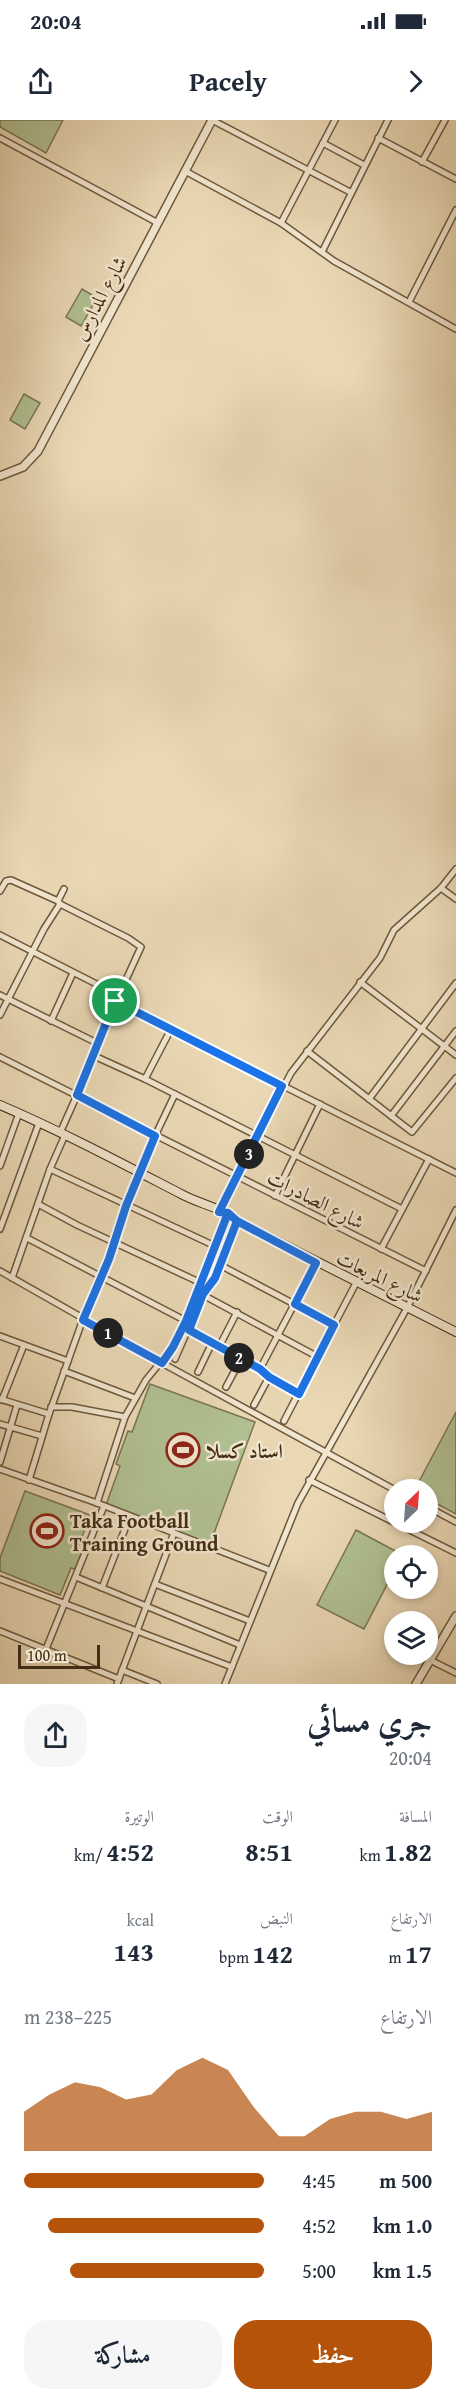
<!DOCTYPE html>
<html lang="ar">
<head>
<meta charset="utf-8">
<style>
  :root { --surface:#fff; --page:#f6f6f7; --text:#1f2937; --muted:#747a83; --accent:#b45309 }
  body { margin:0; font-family:"Gentium Book Plus",Amiri,serif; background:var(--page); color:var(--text); direction:rtl; height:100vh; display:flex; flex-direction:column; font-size:22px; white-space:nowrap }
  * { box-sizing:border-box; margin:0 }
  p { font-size:20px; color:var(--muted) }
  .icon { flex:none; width:33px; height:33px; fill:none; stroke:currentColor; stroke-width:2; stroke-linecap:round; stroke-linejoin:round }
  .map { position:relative; height:1564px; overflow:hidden; direction:ltr }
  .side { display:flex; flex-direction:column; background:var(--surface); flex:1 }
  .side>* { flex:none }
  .needle { width:39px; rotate:25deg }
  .fabs { position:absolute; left:384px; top:1359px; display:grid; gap:12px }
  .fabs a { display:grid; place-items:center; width:54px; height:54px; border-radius:50%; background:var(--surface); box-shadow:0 3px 9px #0003; font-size:30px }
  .scale { position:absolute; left:18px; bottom:15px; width:82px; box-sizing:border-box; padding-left:6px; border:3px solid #432d14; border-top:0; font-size:16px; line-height:21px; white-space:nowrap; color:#432d14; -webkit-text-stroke:4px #f1e6cf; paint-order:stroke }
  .pin { position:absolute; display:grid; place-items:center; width:51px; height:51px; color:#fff; margin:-26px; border:3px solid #fff; border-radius:50%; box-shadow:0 2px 6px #0007 }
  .km { position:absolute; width:30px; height:30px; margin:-15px; border-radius:50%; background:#222; color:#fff; font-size:16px; line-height:30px; text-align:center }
  .round { display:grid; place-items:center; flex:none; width:63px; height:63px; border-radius:24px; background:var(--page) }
  .overview { display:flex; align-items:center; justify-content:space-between; height:102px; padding:0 24px }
  h1 { font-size:33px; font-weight:700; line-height:45px }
  .stats { display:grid; grid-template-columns:repeat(3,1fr); gap:9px; height:102px; padding:6px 24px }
  .stats div { display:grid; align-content:center }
  .stats b { font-size:26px; font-weight:700 }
  .stats small { font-size:16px; font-weight:400 }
  .stats p { font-size:16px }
  .chart { height:168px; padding:12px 24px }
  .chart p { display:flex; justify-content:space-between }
  .chart svg { width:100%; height:108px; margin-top:6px; fill:var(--accent); opacity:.7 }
  .primary-button { display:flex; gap:12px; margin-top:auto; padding:12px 24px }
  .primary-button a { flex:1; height:69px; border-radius:24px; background:var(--accent); color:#fff; font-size:24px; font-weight:700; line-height:69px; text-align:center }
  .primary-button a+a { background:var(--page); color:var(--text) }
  ul { padding:0 24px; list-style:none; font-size:20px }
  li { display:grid; grid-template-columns:96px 72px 1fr; align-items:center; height:45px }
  li i { height:15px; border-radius:8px; background:var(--accent) }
  .status { display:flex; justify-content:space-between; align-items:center; height:42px; padding:0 30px; background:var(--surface); direction:ltr }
  .status svg { height:16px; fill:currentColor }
  header { display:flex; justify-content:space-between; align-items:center; height:78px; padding:0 24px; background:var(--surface); font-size:27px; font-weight:700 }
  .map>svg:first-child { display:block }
</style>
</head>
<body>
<div class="status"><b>20:04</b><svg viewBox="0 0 49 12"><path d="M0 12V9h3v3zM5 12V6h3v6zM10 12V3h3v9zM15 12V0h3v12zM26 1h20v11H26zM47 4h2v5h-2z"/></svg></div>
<header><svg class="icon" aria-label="forward" viewBox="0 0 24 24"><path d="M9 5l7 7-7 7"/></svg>Pacely<svg class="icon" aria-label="share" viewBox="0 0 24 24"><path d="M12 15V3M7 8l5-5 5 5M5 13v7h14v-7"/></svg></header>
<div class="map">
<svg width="456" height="1564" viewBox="0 0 456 1564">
  <rect width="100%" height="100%" fill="#ead8b5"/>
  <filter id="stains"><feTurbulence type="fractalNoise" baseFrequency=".00333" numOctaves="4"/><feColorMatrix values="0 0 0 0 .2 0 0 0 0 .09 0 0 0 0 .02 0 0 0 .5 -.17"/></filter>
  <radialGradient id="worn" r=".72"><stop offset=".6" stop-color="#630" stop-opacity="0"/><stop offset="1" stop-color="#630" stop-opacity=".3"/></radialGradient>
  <g fill="#b1c092" stroke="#7a7653" stroke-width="1.5">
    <polygon points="0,0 63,0 46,33 0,7"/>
    <polygon points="82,169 97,178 81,206 66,197"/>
    <polygon points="24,274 40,283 25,309 10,300"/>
    <polygon points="150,1264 255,1302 210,1424 106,1385 120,1346 116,1344 128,1311 132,1312"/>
    <polygon points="456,1292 456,1394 428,1379 428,1370 415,1369"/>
    <polygon points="25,1371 90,1395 78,1428 83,1430 75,1449 71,1448 60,1475 0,1451 0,1438"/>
    <polygon points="356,1410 403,1435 394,1436 394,1451 364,1509 317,1485"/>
  </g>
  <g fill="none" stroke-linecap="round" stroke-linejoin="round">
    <defs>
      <g id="minor">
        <polyline points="212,0 350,72"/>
        <polyline points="0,18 158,103"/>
        <polyline points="378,18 456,59"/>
        <polyline points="323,23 364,45"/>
        <polyline points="422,42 445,0"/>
        <polyline points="185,51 281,103 334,141 456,209"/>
        <polyline points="281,103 335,0"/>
        <polyline points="322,132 388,0"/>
        <polyline points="409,182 456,90"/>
        <polyline points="441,768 456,779"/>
        <polyline points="0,771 6,761 11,760 58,781"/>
        <polyline points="60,784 128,818 141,827 97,923 77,975 60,1013"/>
        <polyline points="0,815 118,875"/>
        <polyline points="360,862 456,935"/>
        <polyline points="0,875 97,923"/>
        <polyline points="115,881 456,1053"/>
        <polyline points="0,895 44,809 60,784 58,781 64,769"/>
        <polyline points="51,901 73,853"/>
        <polyline points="307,931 412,1012 456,958"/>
        <polyline points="92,935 145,959 402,1089"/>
        <polyline points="0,937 426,1151"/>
        <polyline points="145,959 170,911"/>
        <polyline points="369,979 456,863"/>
        <polyline points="391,996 456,911"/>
        <polyline points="0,1046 19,993"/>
        <polyline points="50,1049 215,1126"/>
        <polyline points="275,1076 320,984"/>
        <polyline points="38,1084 77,1105 201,1163"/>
        <polyline points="219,1092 291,953 380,838 394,810 441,768 456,749"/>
        <polyline points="0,1109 39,1003"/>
        <polyline points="27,1118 186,1201"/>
        <polyline points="381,1129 429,1039"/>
        <polyline points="220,1145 237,1101"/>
        <polyline points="0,1151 162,1243 395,1370"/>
        <polyline points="12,1158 50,1049 65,1015"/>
        <polyline points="203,1175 318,1237"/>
        <polyline points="334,1205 356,1163"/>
        <polyline points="188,1210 260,1249 269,1257 299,1274"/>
        <polyline points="0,1216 68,1241"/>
        <polyline points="219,1227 237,1192"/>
        <polyline points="175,1239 203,1175 215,1158 220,1145 334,1205 284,1301"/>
        <polyline points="260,1249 316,1143"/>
        <polyline points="64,1251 135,1278"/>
        <polyline points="198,1252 212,1223"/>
        <polyline points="226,1267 241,1239"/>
        <polyline points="0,1279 49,1294"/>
        <polyline points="2,1280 24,1225"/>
        <polyline points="254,1285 269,1257"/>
        <polyline points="51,1287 72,1287 125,1297"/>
        <polyline points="0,1304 42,1316"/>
        <polyline points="0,1342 17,1285"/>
        <polyline points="0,1349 97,1383 269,1450"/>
        <polyline points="29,1360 49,1294 83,1199 109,1139 126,1086 155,1016 175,974"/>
        <polyline points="309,1360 456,1433"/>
        <polyline points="97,1383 125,1297 146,1260 173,1227 186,1201 228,1093"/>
        <polyline points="428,1387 456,1402"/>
        <polyline points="76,1457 240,1525"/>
        <polyline points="0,1459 232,1547"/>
        <polyline points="155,1464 250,1501"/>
        <polyline points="102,1468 130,1396"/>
        <polyline points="0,1511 119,1559"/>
        <polyline points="46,1529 104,1386"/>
        <polyline points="430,1540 456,1553"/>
        <polyline points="122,1550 157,1564"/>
        <polyline points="117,1564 174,1413"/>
        <polyline points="225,1564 298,1383 407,1188 456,1090"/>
      </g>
      <g id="tertiary">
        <polyline points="0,356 23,347 38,331 212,0"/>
        <polyline points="416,1564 456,1496"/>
      </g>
      <path id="secondary" d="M 0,985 C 63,1012 123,1044 183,1075 C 200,1084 223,1088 237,1101 L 456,1212"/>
    </defs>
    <use href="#minor" stroke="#6d583c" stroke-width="8"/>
    <use href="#tertiary" stroke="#6d583c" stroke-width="10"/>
    <use href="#secondary" stroke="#432d14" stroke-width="10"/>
    <use href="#minor" stroke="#f1e6cf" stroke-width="5"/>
    <use href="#tertiary" stroke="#f1e6cf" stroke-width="7"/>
    <use href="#secondary" stroke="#f1e6cf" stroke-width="8"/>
  </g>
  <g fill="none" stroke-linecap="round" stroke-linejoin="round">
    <defs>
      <polyline id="route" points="115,881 77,975 155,1016 126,1086 109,1139 83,1200 162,1243 173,1227 186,1201 228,1093 237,1101 215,1158 203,1174 189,1210 260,1249 269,1257 299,1274 334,1205 295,1184 316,1143 237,1101 228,1093 219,1092 282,966 115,881"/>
    </defs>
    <use href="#route" stroke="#fff" stroke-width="12"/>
    <use href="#route" stroke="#1a73e8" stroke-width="8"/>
  </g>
  <defs>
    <symbol id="stadium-ring" viewBox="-11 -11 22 22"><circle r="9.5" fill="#f1e6cf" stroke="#8f2418" stroke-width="1.5"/><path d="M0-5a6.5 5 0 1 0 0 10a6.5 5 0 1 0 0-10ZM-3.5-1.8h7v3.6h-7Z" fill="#8f2418"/></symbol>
  </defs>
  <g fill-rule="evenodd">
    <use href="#stadium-ring" x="164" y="1311" width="38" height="38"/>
    <use href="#stadium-ring" x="28" y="1392" width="38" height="38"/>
  </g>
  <g text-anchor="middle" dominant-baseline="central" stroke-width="5" stroke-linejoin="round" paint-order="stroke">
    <g font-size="20" fill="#432d14" stroke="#f1e6cf">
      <text transform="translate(99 178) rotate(-62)">شارع المدارس</text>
      <text transform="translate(316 1079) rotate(27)">شارع الصادرات</text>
      <text transform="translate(380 1156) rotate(26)">شارع المربعات</text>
    </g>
    <g font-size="20" font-weight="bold" fill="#432d14" stroke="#f1e6cf" text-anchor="start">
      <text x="206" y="1330">استاد كسلا</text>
      <text x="70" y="1400">Taka Football<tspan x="70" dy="23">Training Ground</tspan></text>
    </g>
  </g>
  <rect width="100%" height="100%" filter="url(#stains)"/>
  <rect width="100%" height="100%" fill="url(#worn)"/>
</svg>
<div class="fabs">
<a><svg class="needle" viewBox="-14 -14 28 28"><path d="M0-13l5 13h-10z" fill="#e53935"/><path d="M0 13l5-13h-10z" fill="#747a83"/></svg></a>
<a><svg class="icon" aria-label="locate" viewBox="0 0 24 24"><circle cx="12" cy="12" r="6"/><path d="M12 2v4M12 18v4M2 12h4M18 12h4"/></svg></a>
<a><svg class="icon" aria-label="layers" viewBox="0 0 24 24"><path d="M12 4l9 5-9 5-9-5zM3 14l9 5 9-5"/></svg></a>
</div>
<div class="scale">100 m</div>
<div class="pin" style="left:115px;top:881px;background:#1e9e55"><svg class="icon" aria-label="arrive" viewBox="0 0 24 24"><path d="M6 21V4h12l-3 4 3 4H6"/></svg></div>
<b class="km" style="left:108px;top:1213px">1</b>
<b class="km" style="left:239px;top:1238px">2</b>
<b class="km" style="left:249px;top:1034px">3</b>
</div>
<section class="side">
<div class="overview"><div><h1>جري مسائي</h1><p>20:04</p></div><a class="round"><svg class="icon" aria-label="share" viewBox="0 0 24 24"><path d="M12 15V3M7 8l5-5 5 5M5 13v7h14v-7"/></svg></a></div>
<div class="stats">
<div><p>المسافة</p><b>1.82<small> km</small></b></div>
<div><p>الوقت</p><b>8:51</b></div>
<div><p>الوتيرة</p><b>4:52<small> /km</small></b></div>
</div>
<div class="stats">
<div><p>الارتفاع</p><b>17<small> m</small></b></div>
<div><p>النبض</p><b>142<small> bpm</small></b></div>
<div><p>kcal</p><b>143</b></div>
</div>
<div class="chart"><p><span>الارتفاع</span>225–238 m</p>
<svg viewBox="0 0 160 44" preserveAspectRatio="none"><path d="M0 44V28L10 21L20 16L30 18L40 23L50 21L60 11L70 6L80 11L90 26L100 38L110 38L120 31L130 28L140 28L150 31L160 28V44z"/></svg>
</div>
<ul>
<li><b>500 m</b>4:45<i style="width:100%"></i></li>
<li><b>1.0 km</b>4:52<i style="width:90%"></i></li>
<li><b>1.5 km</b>5:00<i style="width:81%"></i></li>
</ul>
<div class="primary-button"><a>حفظ</a><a>مشاركة</a></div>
</section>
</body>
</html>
